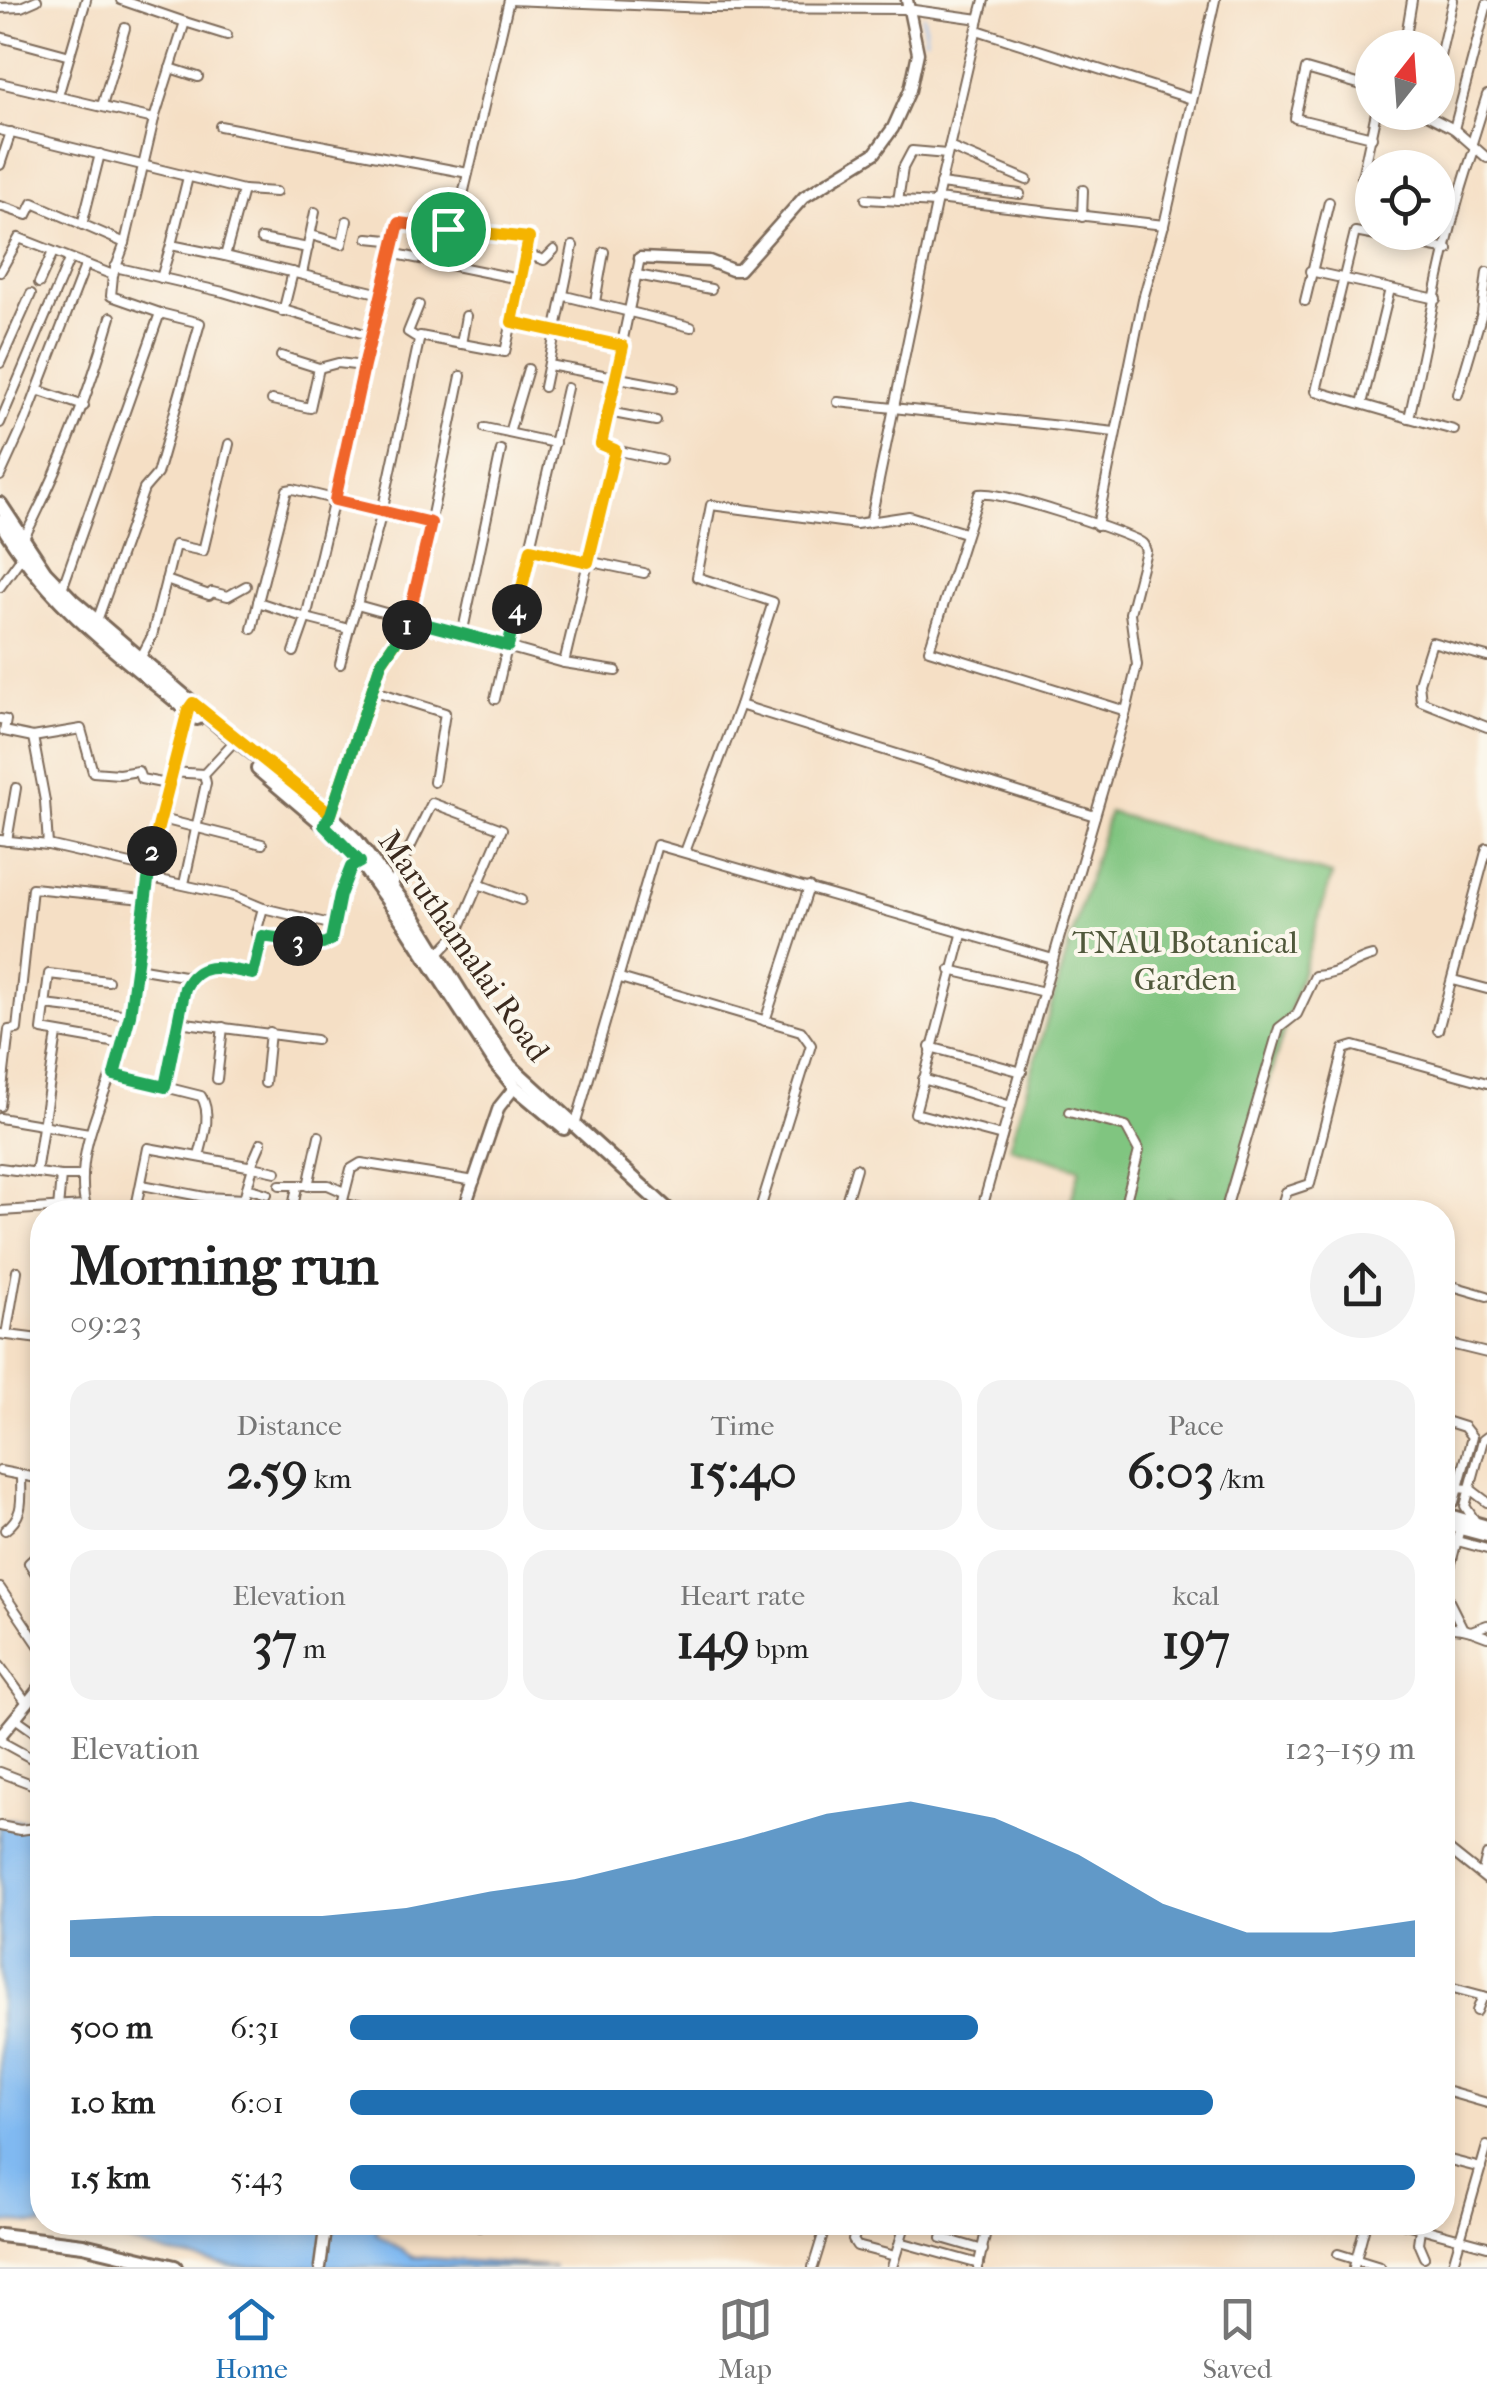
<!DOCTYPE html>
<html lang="en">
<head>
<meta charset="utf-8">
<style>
  :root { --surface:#fff; --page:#f2f2f2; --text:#222; --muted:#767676; --line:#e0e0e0; --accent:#1f6fb2 }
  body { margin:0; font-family:"IM FELL French Canon",serif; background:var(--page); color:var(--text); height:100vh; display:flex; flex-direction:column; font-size:38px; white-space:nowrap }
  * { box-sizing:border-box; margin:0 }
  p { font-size:32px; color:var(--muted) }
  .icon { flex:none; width:55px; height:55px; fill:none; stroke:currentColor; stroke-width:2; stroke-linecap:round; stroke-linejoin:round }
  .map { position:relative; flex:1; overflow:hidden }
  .sheet { position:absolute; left:30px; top:1200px; width:1425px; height:1035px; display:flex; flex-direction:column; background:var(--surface); border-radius:40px; box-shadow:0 5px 15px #0003 }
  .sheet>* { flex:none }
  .needle { width:65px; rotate:17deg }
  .buttons { position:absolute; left:1355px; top:30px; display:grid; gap:20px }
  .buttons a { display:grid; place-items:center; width:100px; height:100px; border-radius:50%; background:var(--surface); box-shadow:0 5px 15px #0003; font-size:50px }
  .pin { position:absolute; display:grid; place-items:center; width:85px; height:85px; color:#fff; margin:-42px; border:5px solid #fff; border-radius:50%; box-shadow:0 2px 10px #0007 }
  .km { position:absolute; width:50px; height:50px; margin:-25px; border-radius:50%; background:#222; color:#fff; font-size:28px; line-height:50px; text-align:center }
  .round { display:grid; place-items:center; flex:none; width:105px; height:105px; border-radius:52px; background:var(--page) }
  .head { display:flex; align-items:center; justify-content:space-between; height:170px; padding:0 40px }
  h1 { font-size:55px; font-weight:700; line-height:75px }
  .metrics { display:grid; grid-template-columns:repeat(3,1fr); gap:15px; height:170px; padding:10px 40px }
  .metrics div { display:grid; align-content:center; border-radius:25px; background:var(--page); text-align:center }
  .metrics b { font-size:50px; font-weight:700 }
  .metrics small { font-size:28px; font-weight:400 }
  .metrics p { font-size:28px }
  .chart { height:280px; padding:20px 40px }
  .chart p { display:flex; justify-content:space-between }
  .chart svg { width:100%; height:180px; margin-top:10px; fill:var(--accent); opacity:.7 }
  ul { padding:0 40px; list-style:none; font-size:32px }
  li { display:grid; grid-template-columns:160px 120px 1fr; align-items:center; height:75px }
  li i { height:25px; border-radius:12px; background:var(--accent) }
  .tabs { display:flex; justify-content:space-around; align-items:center; height:140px; border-top:2px solid var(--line); background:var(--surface); font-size:28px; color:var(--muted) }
  .tabs a { display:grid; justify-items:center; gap:5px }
  .tabs .active { color:var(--accent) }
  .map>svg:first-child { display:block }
</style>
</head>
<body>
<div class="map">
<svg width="1487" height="2267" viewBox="0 0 1487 2267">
  <rect width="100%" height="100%" fill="#fbf7ec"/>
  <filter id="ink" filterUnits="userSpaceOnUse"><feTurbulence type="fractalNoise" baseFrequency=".01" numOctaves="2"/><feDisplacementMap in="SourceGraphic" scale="20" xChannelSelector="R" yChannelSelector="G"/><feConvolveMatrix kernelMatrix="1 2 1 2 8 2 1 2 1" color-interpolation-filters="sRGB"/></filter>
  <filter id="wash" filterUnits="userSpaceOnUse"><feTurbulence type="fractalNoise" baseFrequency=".0048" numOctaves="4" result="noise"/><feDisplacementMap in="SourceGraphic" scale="40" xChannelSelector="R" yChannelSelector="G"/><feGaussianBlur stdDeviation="2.25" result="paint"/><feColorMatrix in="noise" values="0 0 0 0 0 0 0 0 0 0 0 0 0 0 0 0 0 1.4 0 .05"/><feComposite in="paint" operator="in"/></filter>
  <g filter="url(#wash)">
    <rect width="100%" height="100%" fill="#f5dfc5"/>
    <polygon fill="#80c580" stroke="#5e784f" stroke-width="2.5" points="1109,812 1332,875 1228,1212 1213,1212 1169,1200 1165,1212 1068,1212 1080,1168 1009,1147"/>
    <polygon fill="#80b9f1" stroke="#5e7288" stroke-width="2.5" points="0,1820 42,1822 42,2222 378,2223 376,2233 412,2257 555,2267 234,2267 161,2252 77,2228 0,2222"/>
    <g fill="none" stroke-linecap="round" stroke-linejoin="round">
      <polyline stroke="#80b9f1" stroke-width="2.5" points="923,16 926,39"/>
    </g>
  </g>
  <g filter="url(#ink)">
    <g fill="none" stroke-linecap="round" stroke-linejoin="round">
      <defs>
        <g id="minor">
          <polyline points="121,0 185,22 154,119"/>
          <polyline points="510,0 708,8 907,9 979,19 937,199 1164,225 1143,299 1097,526"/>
          <polyline points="0,8 21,7 37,0"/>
          <polyline points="979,19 984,0"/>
          <polyline points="185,22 227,35"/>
          <polyline points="977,30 1192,99"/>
          <polyline points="0,37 70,56"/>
          <polyline points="1404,48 1412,0"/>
          <polyline points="1438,65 1453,0"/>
          <polyline points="170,68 198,77"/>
          <polyline points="0,83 154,119 125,243 113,275 111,296 160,313 62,589"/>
          <polyline points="58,96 86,0"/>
          <polyline points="102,106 125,28"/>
          <polyline points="1421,112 1454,129 1487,158"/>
          <polyline points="220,126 468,173"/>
          <polyline points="1454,129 1487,4"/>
          <polyline points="0,130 243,190 225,256 381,294"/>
          <polyline points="1372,137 1295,118 1306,69 1372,88"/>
          <polyline points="1472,143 1487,95"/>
          <polyline points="949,147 1027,180"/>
          <polyline points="0,165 11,132"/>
          <polyline points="188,177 171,245 225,256"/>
          <polyline points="1372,180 1362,177 1376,112"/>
          <polyline points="940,184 1020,194"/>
          <polyline points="243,190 276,192"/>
          <polyline points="866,199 936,203"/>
          <polyline points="898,201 903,168 912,151 947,154"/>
          <polyline points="0,206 27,215 33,203 125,243"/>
          <polyline points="458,216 509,0"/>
          <polyline points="1082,217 1083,190"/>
          <polyline points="82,225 100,154"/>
          <polyline points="1164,225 1215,0"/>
          <polyline points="311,235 342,244 347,221"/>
          <polyline points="368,238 388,240 391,253 519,279"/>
          <polyline points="261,239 308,248"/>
          <path d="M 1448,250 L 1355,232 L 1316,391 L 1409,418 C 1429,331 1444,233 1474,150"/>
          <polyline points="526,254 544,260 554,250"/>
          <polyline points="115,267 223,292 371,336"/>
          <polyline points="1310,271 1436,299"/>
          <polyline points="0,272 19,238 113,275"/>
          <polyline points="302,274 315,212"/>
          <polyline points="637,275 711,289"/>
          <polyline points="161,278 171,245"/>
          <polyline points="39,283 53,252"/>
          <polyline points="565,296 691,327"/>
          <polyline points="1305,301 1329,202"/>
          <polyline points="595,302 604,252"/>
          <polyline points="419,305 408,332 419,339"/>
          <polyline points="283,312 293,272"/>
          <polyline points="461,344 466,316"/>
          <polyline points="281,356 319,368 338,363 363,366"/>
          <polyline points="0,363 31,294"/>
          <polyline points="549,365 673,388"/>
          <polyline points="544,387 573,246"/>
          <polyline points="37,390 84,406"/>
          <polyline points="1458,394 1482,313 1487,272"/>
          <polyline points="272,400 310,408 319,368"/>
          <polyline points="838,402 1115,432"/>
          <polyline points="1362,404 1390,289"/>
          <polyline points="608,412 656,421"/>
          <polyline points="1409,418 1454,430"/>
          <polyline points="0,423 69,260"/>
          <polyline points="485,428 555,443"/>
          <polyline points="509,433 528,369"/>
          <polyline points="615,450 661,460"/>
          <polyline points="0,476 26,419 85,266"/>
          <polyline points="871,519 937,199"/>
          <path d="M 23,540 C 61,468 88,396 111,317"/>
          <polyline points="531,549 644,573"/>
          <polyline points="166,580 209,595 212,592 228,596 246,586"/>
          <polyline points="0,587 23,555"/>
          <polyline points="258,602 287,490 293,489 431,523"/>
          <polyline points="357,605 349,629 306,618 399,223 529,238 512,322"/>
          <polyline points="97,621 144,489 157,474 200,323 160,313"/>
          <polyline points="252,629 258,602 306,618 294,652"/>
          <polyline points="462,635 501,450"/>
          <polyline points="141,657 152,636 175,545 203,551 229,444"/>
          <polyline points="1487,657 1432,642 1419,683 1421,701 1487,727"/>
          <polyline points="564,663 615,450 601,443 640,258"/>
          <polyline points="340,664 349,629"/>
          <polyline points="616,671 564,663 357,605 382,512 420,336 505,352 512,322 623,346"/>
          <polyline points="372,690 445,713 434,782"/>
          <polyline points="495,699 567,388"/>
          <polyline points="740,705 773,602 697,577 711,505 856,524 909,516 965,533"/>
          <polyline points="0,719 6,720 4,731 33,737 81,729 93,772 119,774 138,771 141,779 167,784"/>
          <polyline points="33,737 45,801 48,845"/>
          <polyline points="170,772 204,774"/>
          <polyline points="331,814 381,663 410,620 461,376"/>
          <polyline points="158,818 262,844"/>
          <polyline points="0,840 48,845 148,868 167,784 189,708"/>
          <polyline points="7,841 16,788"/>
          <polyline points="685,852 740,705 1095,816"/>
          <polyline points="146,877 234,896 263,908 334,925"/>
          <polyline points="184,884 206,783 204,774 230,746"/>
          <polyline points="478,884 521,900"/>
          <polyline points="391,886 432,803 502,829 457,934 438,954"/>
          <polyline points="962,935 915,1113 1002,1136"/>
          <polyline points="262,936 316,945 331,940 340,895 351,867 360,862"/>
          <polyline points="137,968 190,977"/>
          <polyline points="950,970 1044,992"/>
          <polyline points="620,978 801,1031 811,1045 759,1212"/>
          <polyline points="1453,980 1487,989"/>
          <polyline points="108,981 49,974 42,1030 123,1044"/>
          <polyline points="45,1005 130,1015"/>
          <polyline points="765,1021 809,887"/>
          <path d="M 178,1022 C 190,961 195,963 253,974 L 262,936 L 256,933 L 263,908"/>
          <polyline points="1438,1030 1487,848"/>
          <polyline points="930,1047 1022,1072"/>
          <polyline points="114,1075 165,1087 178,1022 316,1040"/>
          <polyline points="217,1079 223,1027"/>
          <polyline points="923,1079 1011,1106"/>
          <polyline points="265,1083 270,1032"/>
          <path d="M 165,1087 L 201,1096 C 212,1113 204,1137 199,1156"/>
          <polyline points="0,1106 9,1030 17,1029 32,888 143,899"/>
          <polyline points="1069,1112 1126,1127 1139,1151 1123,1212"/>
          <polyline points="0,1118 89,1133"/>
          <polyline points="575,1126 657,845 1053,959"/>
          <polyline points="251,1166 261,1143"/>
          <polyline points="253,1167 276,1172"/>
          <polyline points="0,1168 61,1176"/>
          <polyline points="36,1173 57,1034"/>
          <polyline points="142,1185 205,1197 244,1199"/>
          <polyline points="280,1185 328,1185 344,1192"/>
          <polyline points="308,1186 319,1136"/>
          <polyline points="247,1188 267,1194"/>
          <polyline points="342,1203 377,1212"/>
          <polyline points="58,1209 61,1176 83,1176"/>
          <polyline points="0,1211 85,1206"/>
          <path d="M 87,1212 C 68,1144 119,1078 130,1013 C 139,965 139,915 148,868"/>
          <polyline points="135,1212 148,1148 253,1167 240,1212"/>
          <polyline points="292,1212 297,1187"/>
          <polyline points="340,1212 351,1169 361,1163 475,1181"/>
          <polyline points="843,1212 856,1168"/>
          <path d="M 981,1212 C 1027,1045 1077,878 1126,711 L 1137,665 L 1130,613 L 1146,551 C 1143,544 1145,544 1137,540 C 1113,529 1000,490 979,494 L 929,650 L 1126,711"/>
          <path d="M 1225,1212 L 1279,1028 L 1297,1014 L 1315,976 C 1341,975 1349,962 1372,956"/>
          <polyline points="1280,1212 1286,1192 1310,1184 1344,1049 1354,1046 1487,1083"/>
          <polyline points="1442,1283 1487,1296"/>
          <polyline points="42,1314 39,1339 42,1340"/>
          <polyline points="0,1334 39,1339"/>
          <polyline points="6,1335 17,1271"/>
          <polyline points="1442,1342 1487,1353"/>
          <polyline points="1442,1420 1464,1427 1472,1437 1454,1502 1442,1507"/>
          <polyline points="0,1471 42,1479"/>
          <polyline points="1442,1487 1470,1489 1487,1502"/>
          <polyline points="1477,1524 1465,1506 1483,1440 1487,1437"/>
          <polyline points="1460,1528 1444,1591 1463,1629 1471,1631 1487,1625"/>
          <path d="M 5,1530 C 25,1515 21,1499 21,1475"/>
          <polyline points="1457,1541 1487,1549"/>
          <polyline points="42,1551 29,1563 42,1583"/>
          <polyline points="0,1588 42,1650"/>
          <polyline points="1442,1627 1463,1629"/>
          <polyline points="1471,1631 1487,1637"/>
          <polyline points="0,1666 27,1703"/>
          <polyline points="15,1718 42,1737"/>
          <polyline points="0,1741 42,1764"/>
          <polyline points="0,1772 42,1788"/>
          <polyline points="0,1826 20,1830 42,1827"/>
          <polyline points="1442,1844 1487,1880"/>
          <polyline points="1482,1875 1487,1855"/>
          <polyline points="1442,1985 1487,1997"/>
          <polyline points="1477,2011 1483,1996"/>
          <polyline points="1442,2090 1487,2103"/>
          <polyline points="1442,2158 1481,2168"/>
          <polyline points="860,2222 853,2240 857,2246 895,2256"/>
          <polyline points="1398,2222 1487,2246"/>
          <polyline points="479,2227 479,2222"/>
          <polyline points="1420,2229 1418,2243 1424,2257"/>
          <polyline points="942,2238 983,2250"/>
          <polyline points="900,2242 979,2264"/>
          <polyline points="1338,2254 1380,2267"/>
          <polyline points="813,2267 827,2222"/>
          <polyline points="892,2267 906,2222"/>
          <polyline points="978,2267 988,2222"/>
          <polyline points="1354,2267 1366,2222"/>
          <polyline points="1452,2267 1487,2146"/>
        </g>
        <g id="tertiary">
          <polyline points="640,258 709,261 732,270 739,270 804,197 875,153 893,128 910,90 918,53 907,0"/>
          <polyline points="463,1212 499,1107 515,1087"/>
          <polyline points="0,1736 42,1685"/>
          <polyline points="320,2267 326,2222"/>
        </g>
        <g id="primary">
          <polyline points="0,504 45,572 72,600 225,731 315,801 356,840 414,917 475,1016 510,1066 670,1212"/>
          <path d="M 0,521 C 51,608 122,655 197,718"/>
          <polyline points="258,769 324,825 360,862 405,924 496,1064 515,1087 564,1128"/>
          <polyline points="1442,1514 1487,1527"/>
          <polyline points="1442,1523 1487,1535"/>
          <polyline points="0,2235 83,2245 175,2267"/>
        </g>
      </defs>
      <use href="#minor" stroke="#7c6958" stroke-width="12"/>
      <use href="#tertiary" stroke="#7c6958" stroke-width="15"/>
      <use href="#primary" stroke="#7c6958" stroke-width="18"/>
      <use href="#minor" stroke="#fff" stroke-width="8"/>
      <use href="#tertiary" stroke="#fff" stroke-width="10"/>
      <use href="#primary" stroke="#fff" stroke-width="12"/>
    </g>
  </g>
  <g fill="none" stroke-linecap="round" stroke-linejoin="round" filter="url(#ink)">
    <defs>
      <polyline id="split-1" points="407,625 431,523 335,500 364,366 399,223 448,229"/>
      <polyline id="split-2" points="152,851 188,710 193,703 331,814 381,663 407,625"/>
      <path id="split-3" d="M 152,851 L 130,1015 L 114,1075 L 165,1087 L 185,988 C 200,958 226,969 253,974 L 262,936 L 298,941"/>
      <polyline id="split-4" points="298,941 323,944 331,940 340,895 351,867 360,862 324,825 331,814 381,663 410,620 508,646 517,609"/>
      <polyline id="split-5" points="448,229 529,238 512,322 623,346 601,444 615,450 588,562 531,549 517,609"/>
    </defs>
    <use href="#split-1" stroke="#fff" stroke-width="20"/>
    <use href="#split-2" stroke="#fff" stroke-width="20"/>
    <use href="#split-3" stroke="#fff" stroke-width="20"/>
    <use href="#split-4" stroke="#fff" stroke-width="20"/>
    <use href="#split-5" stroke="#fff" stroke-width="20"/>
    <use href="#split-1" stroke="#f0652b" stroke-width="12"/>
    <use href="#split-2" stroke="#f5b400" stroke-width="12"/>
    <use href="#split-3" stroke="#22a559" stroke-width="12"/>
    <use href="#split-4" stroke="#22a559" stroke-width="12"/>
    <use href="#split-5" stroke="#f5b400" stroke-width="12"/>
  </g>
  <g text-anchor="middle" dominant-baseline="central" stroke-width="8" stroke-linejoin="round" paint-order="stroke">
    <g font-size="32" fill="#50583b" stroke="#fbf7ec">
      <text x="1185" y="942">TNAU Botanical<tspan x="1185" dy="37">Garden</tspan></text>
    </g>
    <g font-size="32" fill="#3b2a1e" stroke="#fbf7ec">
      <text transform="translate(464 946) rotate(55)">Maruthamalai Road</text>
    </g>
  </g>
</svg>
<div class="buttons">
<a><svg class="needle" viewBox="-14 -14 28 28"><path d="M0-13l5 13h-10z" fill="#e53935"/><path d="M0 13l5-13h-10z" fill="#767676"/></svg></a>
<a><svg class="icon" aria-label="locate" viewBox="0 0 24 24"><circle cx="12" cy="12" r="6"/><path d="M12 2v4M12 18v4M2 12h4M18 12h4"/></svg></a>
</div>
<div class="pin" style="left:448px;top:229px;background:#1e9e55"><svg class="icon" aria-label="arrive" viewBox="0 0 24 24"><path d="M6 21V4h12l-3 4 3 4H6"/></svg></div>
<b class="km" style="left:407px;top:625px">1</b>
<b class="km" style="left:152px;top:851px">2</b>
<b class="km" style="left:298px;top:941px">3</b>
<b class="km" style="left:517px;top:609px">4</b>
<section class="sheet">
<div class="head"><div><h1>Morning run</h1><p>09:23</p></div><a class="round"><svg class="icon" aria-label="share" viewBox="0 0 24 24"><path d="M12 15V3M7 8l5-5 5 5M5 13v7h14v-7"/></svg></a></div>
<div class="metrics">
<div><p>Distance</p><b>2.59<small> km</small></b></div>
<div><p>Time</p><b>15:40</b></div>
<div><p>Pace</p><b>6:03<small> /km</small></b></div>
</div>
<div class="metrics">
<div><p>Elevation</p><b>37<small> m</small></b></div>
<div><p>Heart rate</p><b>149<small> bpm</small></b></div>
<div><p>kcal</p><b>197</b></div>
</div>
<div class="chart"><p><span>Elevation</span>123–159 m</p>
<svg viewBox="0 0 160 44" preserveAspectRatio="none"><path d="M0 44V35L10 34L20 34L30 34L40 32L50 28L60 25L70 20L80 15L90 9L100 6L110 10L120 19L130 31L140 38L150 38L160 35V44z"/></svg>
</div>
<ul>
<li><b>500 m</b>6:31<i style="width:59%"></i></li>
<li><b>1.0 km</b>6:01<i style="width:81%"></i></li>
<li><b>1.5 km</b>5:43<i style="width:100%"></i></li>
</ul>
</section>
</div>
<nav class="tabs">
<a class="active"><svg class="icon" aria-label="home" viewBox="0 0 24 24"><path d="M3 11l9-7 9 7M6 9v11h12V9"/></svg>Home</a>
<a><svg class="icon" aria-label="map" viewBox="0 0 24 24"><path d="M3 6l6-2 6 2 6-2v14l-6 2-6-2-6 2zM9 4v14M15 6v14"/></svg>Map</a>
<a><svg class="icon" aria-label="saved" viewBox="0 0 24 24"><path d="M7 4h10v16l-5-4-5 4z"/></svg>Saved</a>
</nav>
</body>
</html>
